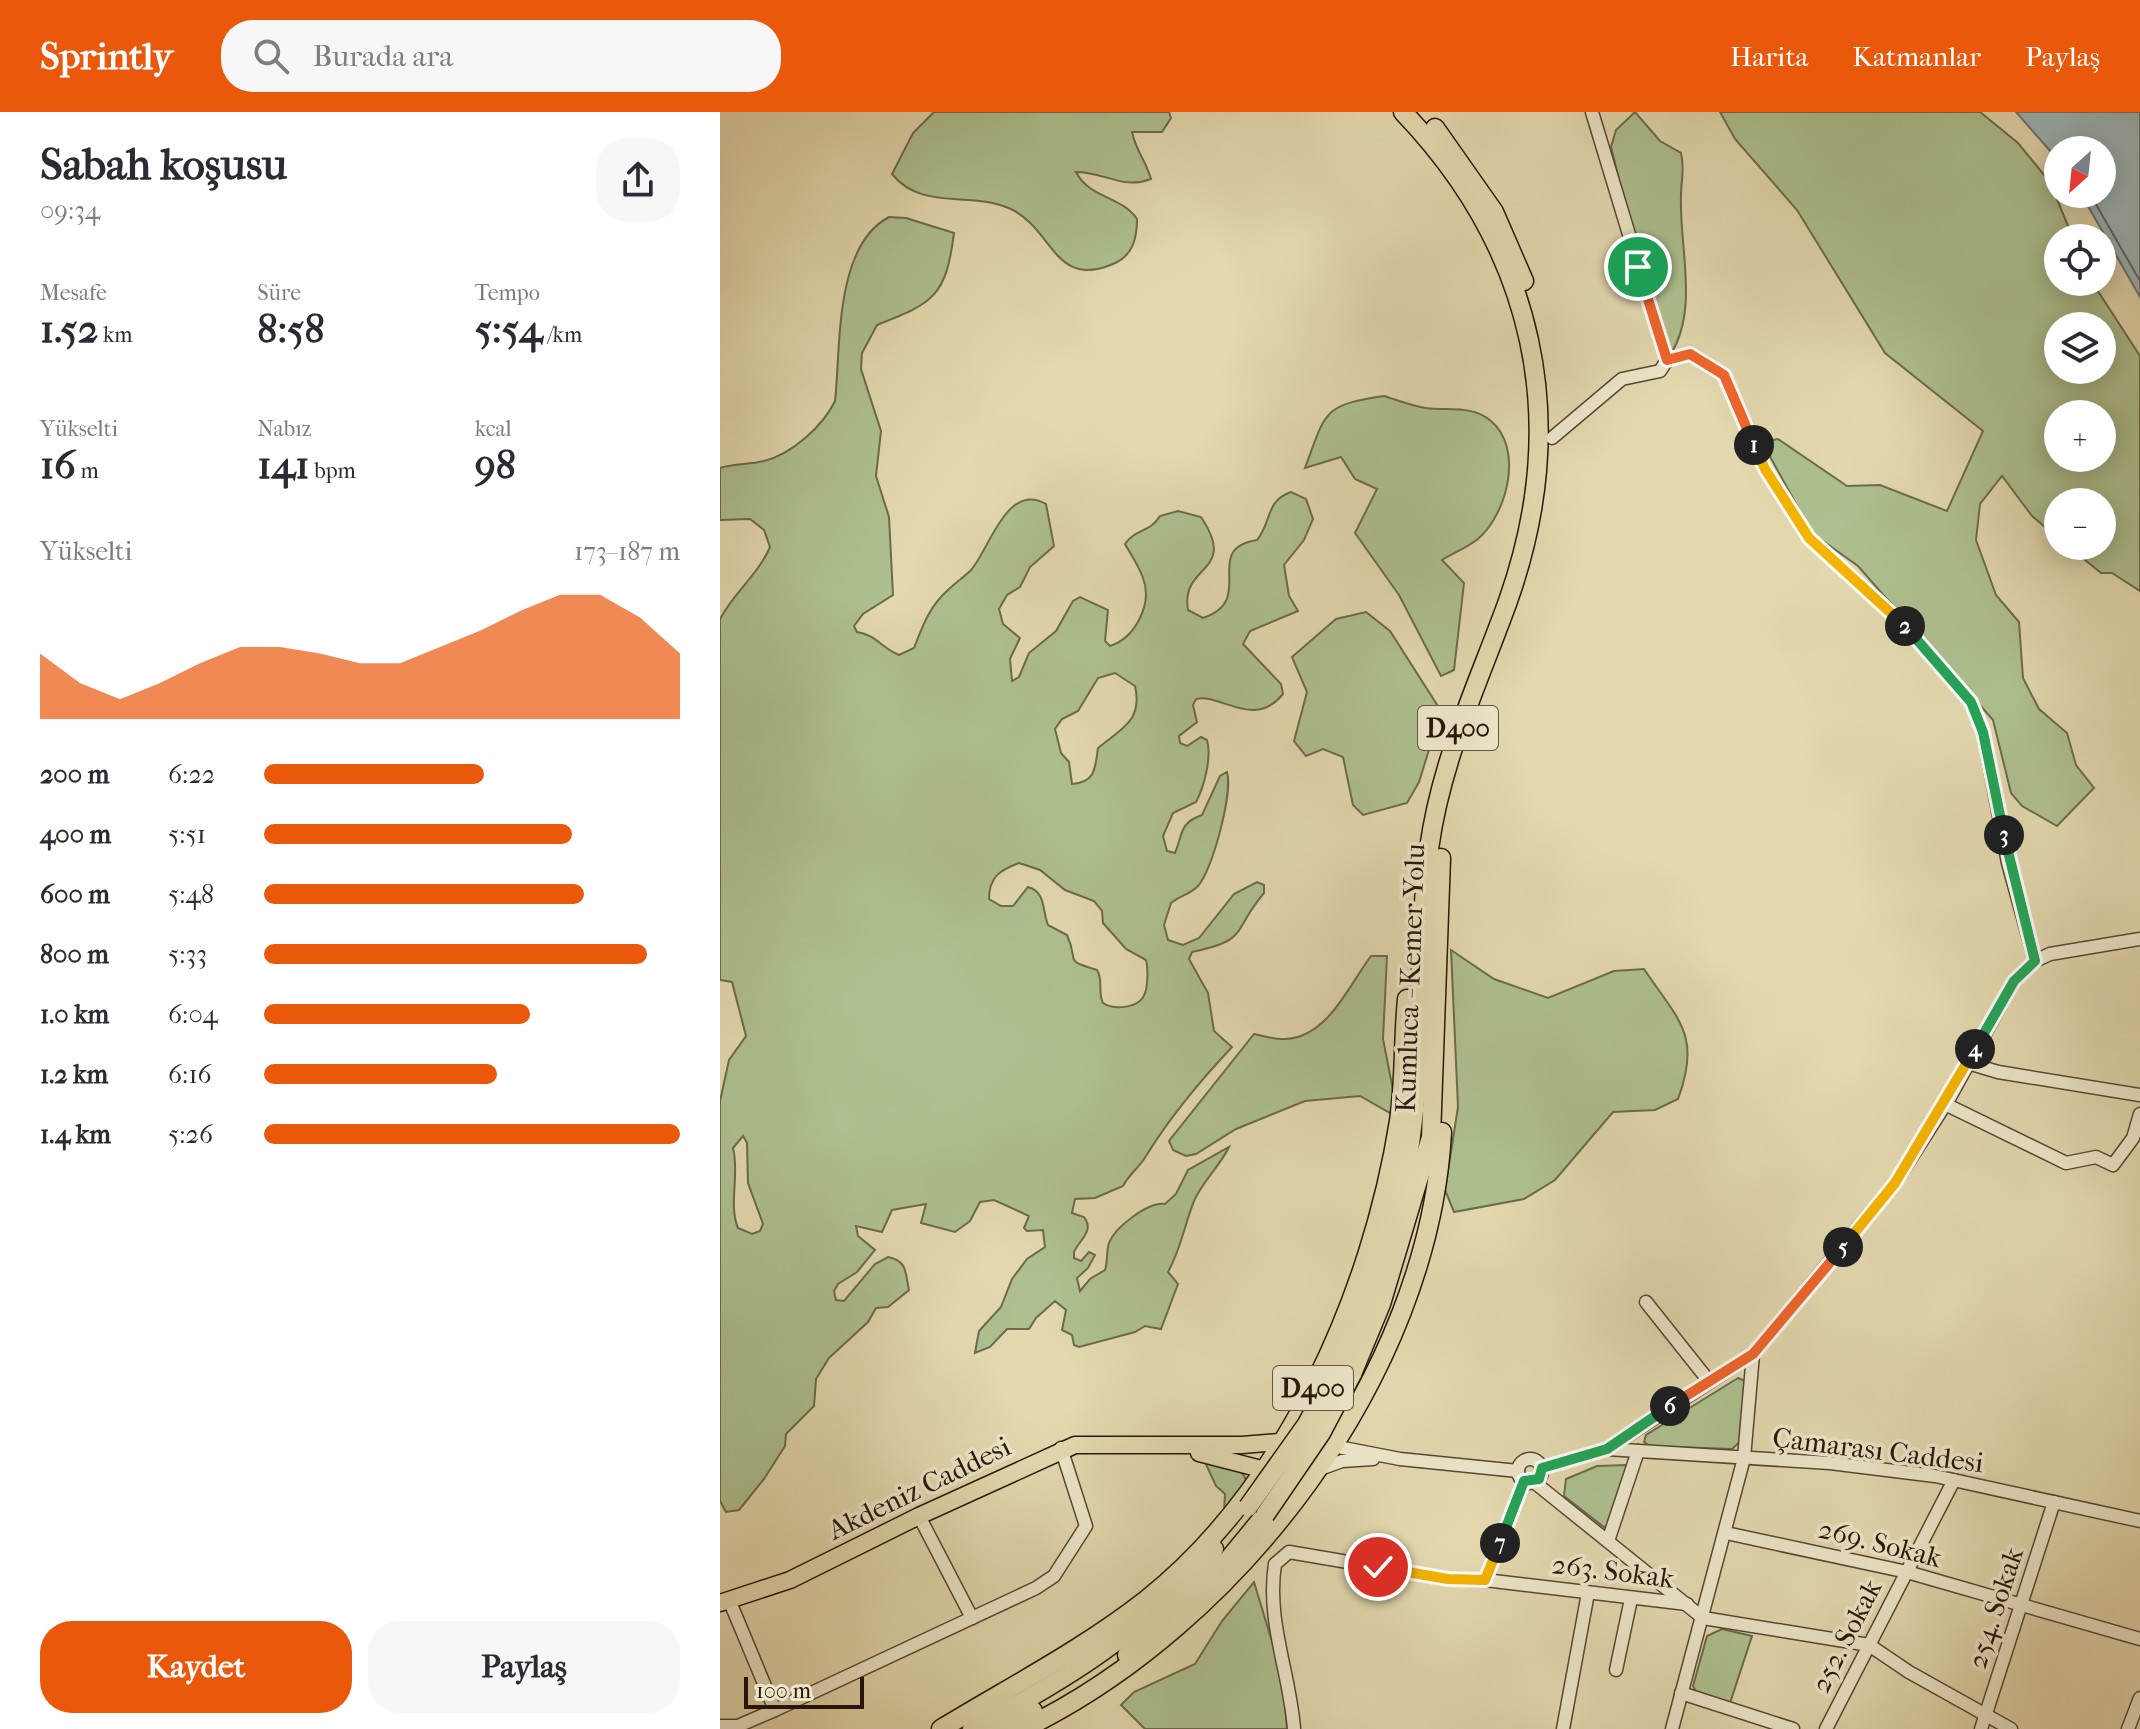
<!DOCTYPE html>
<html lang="tr">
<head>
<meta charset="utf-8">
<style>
  :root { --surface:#fff; --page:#f7f7f7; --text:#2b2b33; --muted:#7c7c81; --accent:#ea580c }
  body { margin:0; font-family:"IM FELL French Canon",serif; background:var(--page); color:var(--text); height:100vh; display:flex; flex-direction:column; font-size:30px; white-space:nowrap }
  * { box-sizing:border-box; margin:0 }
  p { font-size:26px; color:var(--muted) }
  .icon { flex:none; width:44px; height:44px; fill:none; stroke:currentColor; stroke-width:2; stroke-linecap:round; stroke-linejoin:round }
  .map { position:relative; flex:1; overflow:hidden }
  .sheet { display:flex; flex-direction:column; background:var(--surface); width:720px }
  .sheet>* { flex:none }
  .needle { width:52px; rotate:207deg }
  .tools { position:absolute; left:1324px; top:24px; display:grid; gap:16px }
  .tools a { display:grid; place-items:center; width:72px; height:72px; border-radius:50%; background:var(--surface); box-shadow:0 4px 20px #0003; font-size:40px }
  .scale { position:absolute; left:24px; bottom:20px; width:120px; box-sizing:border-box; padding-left:8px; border:4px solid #28160b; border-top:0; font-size:22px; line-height:28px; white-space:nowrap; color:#28160b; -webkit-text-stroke:6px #ede6ca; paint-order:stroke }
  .pin { position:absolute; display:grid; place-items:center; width:68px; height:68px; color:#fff; margin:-34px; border:4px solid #fff; border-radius:50%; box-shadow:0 2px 8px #0007 }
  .km { position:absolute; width:40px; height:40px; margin:-20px; border-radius:50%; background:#222; color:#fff; font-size:22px; line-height:40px; text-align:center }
  .round { display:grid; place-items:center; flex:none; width:84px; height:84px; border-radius:32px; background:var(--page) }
  .headline { display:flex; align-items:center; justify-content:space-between; height:136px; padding:0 40px }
  h1 { font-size:44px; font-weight:800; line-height:60px }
  .metrics { display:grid; grid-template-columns:repeat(3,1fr); gap:12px; height:136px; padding:8px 40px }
  .metrics div { display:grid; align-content:center }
  .metrics b { font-size:40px; font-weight:800 }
  .metrics small { font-size:22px; font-weight:400 }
  .metrics p { font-size:22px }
  .chart { height:224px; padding:16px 40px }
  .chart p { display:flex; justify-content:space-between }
  .chart svg { width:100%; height:144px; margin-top:8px; fill:var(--accent); opacity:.7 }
  .primary-button { display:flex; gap:16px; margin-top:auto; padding:16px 40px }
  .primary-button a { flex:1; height:92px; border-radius:32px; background:var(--accent); color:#fff; font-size:32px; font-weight:800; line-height:92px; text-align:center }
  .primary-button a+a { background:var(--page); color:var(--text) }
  ul { padding:0 40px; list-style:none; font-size:26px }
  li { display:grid; grid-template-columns:128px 96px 1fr; align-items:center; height:60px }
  li i { height:20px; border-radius:10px; background:var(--accent) }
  header { display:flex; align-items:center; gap:48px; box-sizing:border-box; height:112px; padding:0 40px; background:var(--accent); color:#fff }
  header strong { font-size:38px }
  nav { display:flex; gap:44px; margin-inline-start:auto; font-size:28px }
  .search { width:560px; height:72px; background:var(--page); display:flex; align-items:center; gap:20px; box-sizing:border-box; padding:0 28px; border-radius:32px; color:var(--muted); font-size:30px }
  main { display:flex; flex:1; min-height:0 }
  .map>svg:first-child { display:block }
</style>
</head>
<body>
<header>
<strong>Sprintly</strong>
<div class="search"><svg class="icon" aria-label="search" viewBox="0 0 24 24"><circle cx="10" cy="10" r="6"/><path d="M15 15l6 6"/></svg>Burada ara</div>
<nav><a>Harita</a><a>Katmanlar</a><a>Paylaş</a></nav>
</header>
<main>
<section class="sheet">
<div class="headline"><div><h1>Sabah koşusu</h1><p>09:34</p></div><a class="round"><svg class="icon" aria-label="share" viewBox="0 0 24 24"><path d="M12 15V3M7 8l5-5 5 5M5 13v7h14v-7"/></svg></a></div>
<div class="metrics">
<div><p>Mesafe</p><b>1.52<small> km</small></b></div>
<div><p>Süre</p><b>8:58</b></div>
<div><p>Tempo</p><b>5:54<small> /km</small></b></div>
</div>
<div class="metrics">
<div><p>Yükselti</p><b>16<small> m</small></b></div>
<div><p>Nabız</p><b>141<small> bpm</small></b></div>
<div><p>kcal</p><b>98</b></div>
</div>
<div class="chart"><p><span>Yükselti</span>173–187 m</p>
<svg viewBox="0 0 160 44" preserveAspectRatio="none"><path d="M0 44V24L10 33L20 38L30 33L40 27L50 22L60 22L70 24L80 27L90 27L100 22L110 17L120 11L130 6L140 6L150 13L160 24V44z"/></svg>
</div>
<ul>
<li><b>200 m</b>6:22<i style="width:53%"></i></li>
<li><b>400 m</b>5:51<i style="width:74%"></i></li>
<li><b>600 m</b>5:48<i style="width:77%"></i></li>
<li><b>800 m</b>5:33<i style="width:92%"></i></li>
<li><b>1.0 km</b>6:04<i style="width:64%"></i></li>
<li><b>1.2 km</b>6:16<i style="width:56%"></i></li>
<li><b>1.4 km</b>5:26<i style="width:100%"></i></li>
</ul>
<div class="primary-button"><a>Kaydet</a><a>Paylaş</a></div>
</section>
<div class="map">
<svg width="1420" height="1617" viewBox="0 0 1420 1617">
  <rect width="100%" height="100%" fill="#e3d8ae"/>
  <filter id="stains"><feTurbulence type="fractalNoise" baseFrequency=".0025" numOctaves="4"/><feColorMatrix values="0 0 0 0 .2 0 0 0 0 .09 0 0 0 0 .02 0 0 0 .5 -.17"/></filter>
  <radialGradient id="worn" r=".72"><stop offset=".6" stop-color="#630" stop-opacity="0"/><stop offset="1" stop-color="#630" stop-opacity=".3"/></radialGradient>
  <g fill="#aec08f" stroke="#6b6b4d" stroke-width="2" fill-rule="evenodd">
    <path d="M 214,0 L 449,0 L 451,6 L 442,20 L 412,20 C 416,39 426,49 431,67 C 403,78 385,60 356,60 C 370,87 400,83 417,107 C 417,126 413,144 393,152 C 334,177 334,118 291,97 C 250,78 203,100 172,62 L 193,21 Z"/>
    <path d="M 915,0 L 940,29 L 961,41 C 965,57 961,68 961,84 C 959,135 979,196 951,242 L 932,199 L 891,35 L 896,18 Z"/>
    <path d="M 1000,0 L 1260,0 L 1298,31 L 1330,70 L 1353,126 L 1338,126 L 1338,170 L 1372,170 L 1420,244 L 1420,479 L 1392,461 L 1381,461 L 1348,434 L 1382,434 L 1382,390 L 1338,390 L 1338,426 L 1312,404 L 1282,364 L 1260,392 L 1256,428 L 1276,483 L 1299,510 L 1303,566 L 1319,597 L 1347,621 L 1356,653 L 1374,676 L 1337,714 L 1302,694 L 1291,681 L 1273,608 L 1138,454 L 1092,421 L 1042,330 L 1058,327 L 1127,374 L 1160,373 L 1227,399 L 1263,319 L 1165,241 L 1077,98 L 1015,27 ZM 1338,214 L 1382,214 L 1382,258 L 1338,258 ZM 1338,302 L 1382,302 L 1382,346 L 1338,346 Z"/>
    <path d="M 169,105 L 186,106 L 234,121 C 226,184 214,191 157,213 L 142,241 L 141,257 L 161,319 L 156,364 L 169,405 L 173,483 L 143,502 L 134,514 L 137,520 C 156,523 162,536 179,543 L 194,536 C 203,513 209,495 228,478 C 235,471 244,465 251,458 C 269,438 287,369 326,392 L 334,434 L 310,455 L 300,475 L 287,483 L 279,497 L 283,512 L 300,526 L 290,547 L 292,569 L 299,565 L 309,541 L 336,519 L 353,489 L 360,485 L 388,498 L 385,529 L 390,534 C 415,526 433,492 423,466 C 419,454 411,443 405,432 C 415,417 431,420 440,404 L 458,399 L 481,405 C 519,462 460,451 468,498 L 483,506 C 538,488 480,437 537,428 C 552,410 545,389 571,380 L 586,387 L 593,407 L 584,428 L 564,453 L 569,484 L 578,499 L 530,519 L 523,532 L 561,572 L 563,582 C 534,618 501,581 476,587 L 473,593 L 477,610 L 459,624 L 460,631 L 467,634 L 481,625 L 487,628 C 492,645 484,675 476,690 L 453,701 L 443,724 L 447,739 L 455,741 C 463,722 459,711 482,703 L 500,664 L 507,660 C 513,680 493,757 478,774 C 471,782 459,784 451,791 L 444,813 L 448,828 L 463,833 L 479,826 L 514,782 L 537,770 L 544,773 L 544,781 C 511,820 530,828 472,840 L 469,847 L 488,881 L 494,919 L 512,935 C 480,969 450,1005 426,1044 C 419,1056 409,1062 403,1074 L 375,1086 L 355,1087 L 352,1101 L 364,1105 C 375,1119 359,1128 354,1140 L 354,1146 L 361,1149 L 369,1140 L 375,1143 L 368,1156 L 357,1166 L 360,1179 L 370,1167 L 385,1158 C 388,1149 386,1140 389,1131 C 395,1115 428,1090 445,1092 L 456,1082 L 468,1058 L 509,1035 C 500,1054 482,1070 474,1089 C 464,1114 461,1137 448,1160 L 458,1172 L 441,1217 L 425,1214 L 415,1220 L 359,1235 L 354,1233 L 352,1223 L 342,1218 L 346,1198 L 335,1189 L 316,1206 L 309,1217 L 287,1217 L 270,1235 L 255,1241 L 259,1219 L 281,1195 L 292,1167 L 307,1147 L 325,1135 L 323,1118 L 307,1119 L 304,1116 L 309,1104 L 274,1088 L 260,1090 L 250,1109 L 235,1120 L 201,1111 L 206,1092 L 172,1098 L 162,1120 L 136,1114 L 138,1124 L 155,1138 L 137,1160 L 118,1172 L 114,1179 L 116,1188 L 124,1189 L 155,1152 L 168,1145 C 188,1149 185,1161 189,1178 L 168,1195 L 156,1196 L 148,1210 L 109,1246 L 96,1267 L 94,1294 L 66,1322 L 65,1334 L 44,1367 L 19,1398 L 6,1400 L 0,1389 L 0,989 L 9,948 L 26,924 L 12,870 L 0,868 L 0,507 C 14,480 38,463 50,435 L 44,418 L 30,407 L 0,408 L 0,356 C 15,351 29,353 44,349 C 72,342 103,314 115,289 C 121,235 114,134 169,105 ZM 395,561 L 415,574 C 423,609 401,617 378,636 C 375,656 376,670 352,672 L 349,650 L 341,641 L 335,617 L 342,607 L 358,599 L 378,566 ZM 299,751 L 320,758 L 345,778 L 374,789 L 382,799 L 383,811 L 406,837 L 426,848 C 428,855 428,874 425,881 C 420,897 393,898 383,891 C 377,879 384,869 377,858 C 342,847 360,852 347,823 L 328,813 C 322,798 326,780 308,775 L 293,794 L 281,794 L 269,787 C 269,765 280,758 299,751 ZM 23,1024 L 27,1031 L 28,1071 L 43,1112 L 40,1119 L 32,1122 L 18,1116 C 8,1092 20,1062 13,1036 Z"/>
    <path d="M 664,284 C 677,288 692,294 706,296 C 728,299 753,293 771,309 C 804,337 787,401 759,426 C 749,435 733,441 722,448 L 744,471 L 734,558 L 721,564 L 679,483 L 635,421 L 657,377 L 635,367 L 621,345 L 585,356 C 606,300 602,293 664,284 Z"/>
    <polygon points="646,500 670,519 721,599 699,670 687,691 643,703 633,693 623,645 603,637 586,644 574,629 587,580 572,545 616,507"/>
    <path d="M 731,838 L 774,867 L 828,886 L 894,859 L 924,857 C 958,908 982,923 958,987 L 935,998 L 893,1000 L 835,1068 L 804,1087 L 734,1100 L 725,1078 L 738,995 Z"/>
    <path d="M 651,844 L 667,844 L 663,927 L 675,988 L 670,1001 L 640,984 L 585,989 L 516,1017 L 476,1042 L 466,1044 L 453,1038 L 449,1029 L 534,922 C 544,924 556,928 566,927 C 608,925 629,873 651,844 Z"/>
    <polygon points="1018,1266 1025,1269 1023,1327 1012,1337 930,1334 924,1330 926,1323"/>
    <path d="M 485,1350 C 500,1353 521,1352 526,1368 L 504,1400 L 505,1382 L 496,1374 Z"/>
    <polygon points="907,1353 889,1419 844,1384 846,1367 877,1354"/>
    <polygon points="534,1470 563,1566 567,1617 425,1617 401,1593 414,1580 475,1552 502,1509"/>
    <polygon points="1002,1517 1032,1524 1010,1591 976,1580 973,1574 987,1524"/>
  </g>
  <polygon fill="#9cb6b8" stroke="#6e7673" stroke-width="2" points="1296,0 1420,0 1420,185 1361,82 1382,82 1382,38 1338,38 1338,48"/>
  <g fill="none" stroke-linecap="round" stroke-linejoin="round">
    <polyline stroke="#626662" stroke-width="2" points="1370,82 1420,169"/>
    <defs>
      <g id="minor">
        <polyline points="872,0 947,248 970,242 1004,263 1045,357 1089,426 1181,509 1251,590 1263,620 1288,751 1315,849"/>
        <polyline points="832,326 902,267 940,259 947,248"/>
        <polyline points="1248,951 1278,960 1420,983"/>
        <polyline points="1225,992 1346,1051 1376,1045 1393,1053 1413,1026 1420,1002"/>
        <polyline points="926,1190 988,1268"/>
        <polyline points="613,1334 680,1347 798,1359"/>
        <polyline points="887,1337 1110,1351 1215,1364 1420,1409"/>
        <circle cx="810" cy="1359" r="12"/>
        <polyline points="822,1356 887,1337 1033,1242 1175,1071 1230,985 1294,869 1315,849 1330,842 1420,827"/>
        <polyline points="597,1358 622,1349 653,1347"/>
        <polyline points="814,1370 983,1506 1149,1533 1189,1560 1291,1617"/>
        <polyline points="199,1404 252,1506"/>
        <polyline points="1006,1421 1187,1460 1420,1527"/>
        <polyline points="888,1429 918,1339"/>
        <polyline points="765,1468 804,1369"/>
        <polyline points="10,1490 55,1598"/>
        <polyline points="896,1558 911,1487"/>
        <polyline points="961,1581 1073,1617"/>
        <polyline points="0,1614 18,1614 55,1598 316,1476 334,1464 366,1414 341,1336"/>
        <path d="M 574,1617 C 570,1561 546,1509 555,1452 L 569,1440 L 728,1467 L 765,1468 L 967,1492"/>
        <polyline points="843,1617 868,1481"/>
        <polyline points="952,1617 1024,1346 1033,1242"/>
        <polyline points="1106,1617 1234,1368"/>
        <polyline points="1261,1617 1334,1390"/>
        <polyline points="1408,1617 1420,1586"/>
      </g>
      <g id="major">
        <polyline points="479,1341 553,1360"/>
        <polyline points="0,1491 70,1468 199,1404 355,1333 522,1333 571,1329"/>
      </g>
      <g id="highway">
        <polyline points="715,16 774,100 804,169"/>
        <polyline points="632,1262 661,1192 711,1025 721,746"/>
        <path d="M 612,1265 C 647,1187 680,1109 691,1024 C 704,929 697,832 709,737 C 721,648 758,572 788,489 C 852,308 815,138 683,0"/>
        <polyline points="407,1543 509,1447 545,1403"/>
        <path d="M 221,1617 C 290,1575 362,1538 426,1488 C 566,1377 652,1181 679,1009 C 685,969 683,927 687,887"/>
        <path d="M 252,1617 C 344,1569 427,1518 494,1437"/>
        <polyline points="280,1617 313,1599"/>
        <path d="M 303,1617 C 518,1513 709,1263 722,1020"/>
      </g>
    </defs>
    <use href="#minor" stroke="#574634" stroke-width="15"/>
    <use href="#major" stroke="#28160b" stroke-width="19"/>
    <use href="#highway" stroke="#28160b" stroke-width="21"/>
    <use href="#minor" stroke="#ede6ca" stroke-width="12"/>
    <use href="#major" stroke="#e3d8ae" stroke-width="16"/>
    <use href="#highway" stroke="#e3d8ae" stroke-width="18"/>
    <defs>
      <g id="highway-bridge">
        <polyline points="528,1395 587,1312 612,1265"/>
        <polyline points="545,1403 601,1321 632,1262"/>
      </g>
    </defs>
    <use href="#highway-bridge" stroke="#28160b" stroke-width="21" stroke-linecap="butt"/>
    <use href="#highway-bridge" stroke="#e3d8ae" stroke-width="18"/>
  </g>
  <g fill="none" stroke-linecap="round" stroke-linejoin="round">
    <defs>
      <polyline id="split-1" points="918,155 947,248 970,242 1004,263 1034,333"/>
      <polyline id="split-2" points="1034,333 1045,357 1089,426 1185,514"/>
      <polyline id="split-3" points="1185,514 1251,590 1263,620 1284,723"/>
      <polyline id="split-4" points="1255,937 1294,869 1315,849 1284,723"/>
      <polyline id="split-5" points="1123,1135 1175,1071 1255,937"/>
      <polyline id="split-6" points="950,1294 1033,1242 1123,1135"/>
      <polyline id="split-7" points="780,1431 804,1369 819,1367 822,1356 887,1337 950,1294"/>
      <polyline id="split-8" points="658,1455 728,1467 765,1468 780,1431"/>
    </defs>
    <use href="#split-1" stroke="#fff" stroke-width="16"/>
    <use href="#split-2" stroke="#fff" stroke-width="16"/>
    <use href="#split-3" stroke="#fff" stroke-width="16"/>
    <use href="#split-4" stroke="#fff" stroke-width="16"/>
    <use href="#split-5" stroke="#fff" stroke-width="16"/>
    <use href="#split-6" stroke="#fff" stroke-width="16"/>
    <use href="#split-7" stroke="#fff" stroke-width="16"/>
    <use href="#split-8" stroke="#fff" stroke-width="16"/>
    <use href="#split-1" stroke="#f0652b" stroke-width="10"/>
    <use href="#split-2" stroke="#f5b400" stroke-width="10"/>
    <use href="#split-3" stroke="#22a559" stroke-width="10"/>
    <use href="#split-4" stroke="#22a559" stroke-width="10"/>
    <use href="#split-5" stroke="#f5b400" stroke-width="10"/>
    <use href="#split-6" stroke="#f0652b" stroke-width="10"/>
    <use href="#split-7" stroke="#22a559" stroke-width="10"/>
    <use href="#split-8" stroke="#f5b400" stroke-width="10"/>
  </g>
  <g text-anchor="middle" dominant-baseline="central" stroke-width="7" stroke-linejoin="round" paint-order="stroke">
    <g fill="#ede6ca" stroke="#635444" stroke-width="2">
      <rect x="698" y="594" width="80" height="44" rx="6"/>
      <rect x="553" y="1254" width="80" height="44" rx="6"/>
    </g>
    <g font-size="26" font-weight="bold" fill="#28160b">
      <text x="738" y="616">D400</text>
      <text x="593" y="1276">D400</text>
    </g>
    <g font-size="28" fill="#28160b" stroke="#ede6ca">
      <text transform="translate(690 866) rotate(-88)">Kumluca - Kemer Yolu</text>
      <text transform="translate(1158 1338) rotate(7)">Çamarası Caddesi</text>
      <text transform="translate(199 1376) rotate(-26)">Akdeniz Caddesi</text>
      <text transform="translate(1160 1431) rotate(14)">269. Sokak</text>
      <text transform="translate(893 1459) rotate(7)">263. Sokak</text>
      <text transform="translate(1275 1496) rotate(-72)">254. Sokak</text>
      <text transform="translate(1126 1524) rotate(-63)">252. Sokak</text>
    </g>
  </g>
  <rect width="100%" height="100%" filter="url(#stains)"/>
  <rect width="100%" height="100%" fill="url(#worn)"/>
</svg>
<div class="tools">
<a><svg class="needle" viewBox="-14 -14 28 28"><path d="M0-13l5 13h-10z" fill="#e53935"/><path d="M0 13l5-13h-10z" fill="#7c7c81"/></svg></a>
<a><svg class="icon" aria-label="locate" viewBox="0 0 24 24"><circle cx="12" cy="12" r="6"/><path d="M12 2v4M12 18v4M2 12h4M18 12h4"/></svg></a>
<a><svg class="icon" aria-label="layers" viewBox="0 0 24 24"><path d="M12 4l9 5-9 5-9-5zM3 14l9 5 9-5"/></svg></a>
<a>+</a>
<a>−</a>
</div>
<div class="scale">100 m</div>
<div class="pin" style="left:918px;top:155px;background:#1e9e55"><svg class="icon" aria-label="arrive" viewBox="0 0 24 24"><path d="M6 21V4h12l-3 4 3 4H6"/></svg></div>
<div class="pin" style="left:658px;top:1455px;background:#d93025"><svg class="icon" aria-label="check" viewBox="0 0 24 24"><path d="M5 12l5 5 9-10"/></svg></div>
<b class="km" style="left:1034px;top:333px">1</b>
<b class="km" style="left:1185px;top:514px">2</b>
<b class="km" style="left:1284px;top:723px">3</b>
<b class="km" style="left:1255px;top:937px">4</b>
<b class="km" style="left:1123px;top:1135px">5</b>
<b class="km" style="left:950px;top:1294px">6</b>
<b class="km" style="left:780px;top:1431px">7</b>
</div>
</main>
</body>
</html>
